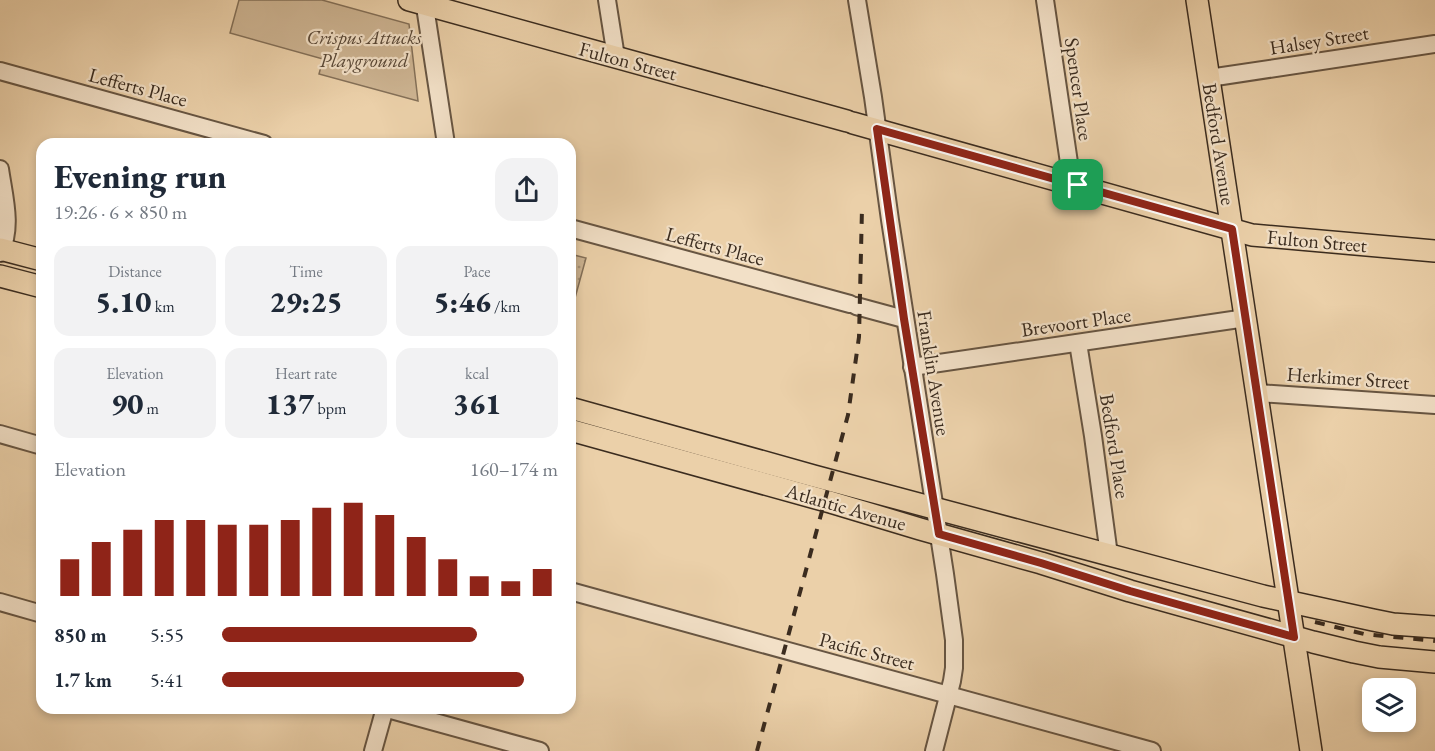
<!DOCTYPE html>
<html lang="en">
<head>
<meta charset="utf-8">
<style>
  :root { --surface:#fff; --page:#f2f2f3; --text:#1f2937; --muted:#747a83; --accent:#8f2418 }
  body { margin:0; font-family:"EB Garamond",serif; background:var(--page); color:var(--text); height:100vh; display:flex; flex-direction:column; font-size:22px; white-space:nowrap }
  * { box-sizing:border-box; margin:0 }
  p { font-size:20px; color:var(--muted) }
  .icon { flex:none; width:33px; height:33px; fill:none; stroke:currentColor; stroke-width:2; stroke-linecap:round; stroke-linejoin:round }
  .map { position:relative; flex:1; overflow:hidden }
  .details { position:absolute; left:36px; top:138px; width:540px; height:576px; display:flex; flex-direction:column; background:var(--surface); border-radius:18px; box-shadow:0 3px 9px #0003 }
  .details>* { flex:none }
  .fabs { position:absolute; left:1362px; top:678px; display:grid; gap:12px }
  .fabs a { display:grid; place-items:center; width:54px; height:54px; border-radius:12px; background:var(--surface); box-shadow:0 3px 9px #0003; font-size:30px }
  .pin { position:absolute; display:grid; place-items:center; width:51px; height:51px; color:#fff; margin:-26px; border-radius:12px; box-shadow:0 3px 9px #0006 }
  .round { display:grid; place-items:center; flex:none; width:63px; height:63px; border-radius:18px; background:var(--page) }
  .headline { display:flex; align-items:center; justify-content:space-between; height:102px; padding:0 18px }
  h1 { font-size:33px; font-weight:800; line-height:45px }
  .figures { display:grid; grid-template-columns:repeat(3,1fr); gap:9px; height:102px; padding:6px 18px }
  .figures div { display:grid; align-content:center; border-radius:15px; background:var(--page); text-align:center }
  .figures b { font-size:30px; font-weight:800 }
  .figures small { font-size:16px; font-weight:400 }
  .figures p { font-size:16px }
  .chart { height:168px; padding:12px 18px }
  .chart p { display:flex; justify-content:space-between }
  .chart svg { width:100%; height:108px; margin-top:6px; stroke:var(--accent); stroke-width:6 }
  ul { padding:0 18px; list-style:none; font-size:20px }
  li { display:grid; grid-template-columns:96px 72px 1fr; align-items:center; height:45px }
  li i { height:15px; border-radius:8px; background:var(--accent) }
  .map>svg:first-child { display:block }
</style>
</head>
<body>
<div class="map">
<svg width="1435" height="751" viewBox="0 0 1435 751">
  <defs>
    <pattern id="garden-dots" width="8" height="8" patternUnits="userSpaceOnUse" patternTransform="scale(1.5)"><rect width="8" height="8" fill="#cdb492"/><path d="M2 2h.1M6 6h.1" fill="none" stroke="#a89377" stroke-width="1.8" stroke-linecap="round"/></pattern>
  </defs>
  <rect width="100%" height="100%" fill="#ebd0a9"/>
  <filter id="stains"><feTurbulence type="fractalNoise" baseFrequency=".00333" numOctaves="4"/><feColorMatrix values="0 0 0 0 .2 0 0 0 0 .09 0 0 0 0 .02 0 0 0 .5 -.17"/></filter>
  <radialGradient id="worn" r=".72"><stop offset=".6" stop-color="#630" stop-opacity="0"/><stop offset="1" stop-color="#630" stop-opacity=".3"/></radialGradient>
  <polygon fill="#cdb492" stroke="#847058" stroke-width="1.5" points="239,0 322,0 409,24 418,101 319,74 323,59 230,33"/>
  <polygon fill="url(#garden-dots)" stroke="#847058" stroke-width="1.5" points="574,255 586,258 570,316 570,269"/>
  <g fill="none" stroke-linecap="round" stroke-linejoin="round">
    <defs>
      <g id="minor">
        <polyline points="424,0 446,144"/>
        <polyline points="607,0 616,57"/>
        <polyline points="857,0 873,97 890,220 945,574 954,640 954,668 952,681 934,751"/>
        <polyline points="1045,0 1072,183"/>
        <polyline points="0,71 264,144"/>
        <polyline points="1209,78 1435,44"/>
        <path d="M 0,169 C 4,197 13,227 0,253"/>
        <polyline points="570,228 850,304"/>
        <polyline points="856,306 904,319"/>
        <polyline points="1078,343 1093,436 1109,555"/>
        <polyline points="912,367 1246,318"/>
        <polyline points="1258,393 1435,405"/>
        <polyline points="0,434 42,446"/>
        <polyline points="570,591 1152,751"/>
        <polyline points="0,602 42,614"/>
        <polyline points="384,708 540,751"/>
        <polyline points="373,751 385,708"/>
      </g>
      <g id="major">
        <polyline points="409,0 847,121"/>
        <polyline points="1197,0 1311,751"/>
        <polyline points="853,123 1252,235 1435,251"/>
        <polyline points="0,249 42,260"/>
        <polyline points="0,276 42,287"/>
        <polyline points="570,408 814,476 1263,596 1373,620 1393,624 1435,627"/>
        <polyline points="570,430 830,502 920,529 1041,563 1130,591 1313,642 1354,652 1379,657 1435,662"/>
      </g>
    </defs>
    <use href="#minor" stroke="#675542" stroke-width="20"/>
    <use href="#major" stroke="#3b2c1f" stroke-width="24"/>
    <use href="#minor" stroke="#f2e0c7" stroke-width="16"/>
    <use href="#major" stroke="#ebd0a9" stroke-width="21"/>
    <g stroke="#3b2c1f" stroke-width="4" stroke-dasharray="10 10" stroke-linecap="butt">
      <polyline points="1315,622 1364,634 1435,641"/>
      <polyline points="757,751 848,415 859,337 862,208"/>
    </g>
  </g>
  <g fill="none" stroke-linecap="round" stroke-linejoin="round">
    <defs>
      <polygon id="route" points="877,129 1232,229 1294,637 1130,591 1041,563 939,534 904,319"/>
    </defs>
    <use href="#route" stroke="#fff" stroke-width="12"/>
    <use href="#route" stroke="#8f2418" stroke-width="8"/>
  </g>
  <g text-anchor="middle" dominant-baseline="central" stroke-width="4.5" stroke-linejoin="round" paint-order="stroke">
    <g font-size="20" font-style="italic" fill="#584736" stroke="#f2e0c7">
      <text x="364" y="37">Crispus Attucks<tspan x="364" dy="23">Playground</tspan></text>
    </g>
    <g font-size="20" fill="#3b2c1f" stroke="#f2e0c7">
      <text transform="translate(1319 40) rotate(-9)">Halsey Street</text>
      <text transform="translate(628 61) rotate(15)">Fulton Street</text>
      <text transform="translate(138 87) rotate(15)">Lefferts Place</text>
      <text transform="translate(1079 89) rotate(82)">Spencer Place</text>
      <text transform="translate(1219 144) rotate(81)">Bedford Avenue</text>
      <text transform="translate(1317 241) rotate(5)">Fulton Street</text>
      <text transform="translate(715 246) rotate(15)">Lefferts Place</text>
      <text transform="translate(1076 322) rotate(-8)">Brevoort Place</text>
      <text transform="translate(934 373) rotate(81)">Franklin Avenue</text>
      <text transform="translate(1348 378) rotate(4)">Herkimer Street</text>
      <text transform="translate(1115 446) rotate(81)">Bedford Place</text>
      <text transform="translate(846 507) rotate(16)">Atlantic Avenue</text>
      <text transform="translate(867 651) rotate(15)">Pacific Street</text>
    </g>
  </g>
  <rect width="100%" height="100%" filter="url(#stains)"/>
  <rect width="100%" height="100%" fill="url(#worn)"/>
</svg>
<div class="fabs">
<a><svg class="icon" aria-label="layers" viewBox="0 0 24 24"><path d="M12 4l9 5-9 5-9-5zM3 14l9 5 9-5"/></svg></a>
</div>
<div class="pin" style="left:1078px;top:185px;background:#1e9e55"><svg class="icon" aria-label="arrive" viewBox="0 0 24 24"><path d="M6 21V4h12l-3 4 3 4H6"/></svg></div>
<section class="details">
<div class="headline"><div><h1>Evening run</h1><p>19:26 · 6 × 850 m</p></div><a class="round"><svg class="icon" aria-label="share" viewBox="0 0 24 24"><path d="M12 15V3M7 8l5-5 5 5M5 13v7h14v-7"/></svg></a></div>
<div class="figures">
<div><p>Distance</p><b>5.10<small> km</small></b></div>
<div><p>Time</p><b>29:25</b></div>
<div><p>Pace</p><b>5:46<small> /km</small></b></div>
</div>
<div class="figures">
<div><p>Elevation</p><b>90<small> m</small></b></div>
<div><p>Heart rate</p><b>137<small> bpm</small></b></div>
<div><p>kcal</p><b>361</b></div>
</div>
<div class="chart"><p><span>Elevation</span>160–174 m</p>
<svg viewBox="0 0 160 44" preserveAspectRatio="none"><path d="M5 44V29M15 44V22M25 44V17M35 44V13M45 44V13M55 44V15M65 44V15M75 44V13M85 44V8M95 44V6M105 44V11M115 44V20M125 44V29M135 44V36M145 44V38M155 44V33"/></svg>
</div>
<ul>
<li><b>850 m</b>5:55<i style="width:76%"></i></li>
<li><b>1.7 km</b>5:41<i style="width:90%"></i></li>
</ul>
</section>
</div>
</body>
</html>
